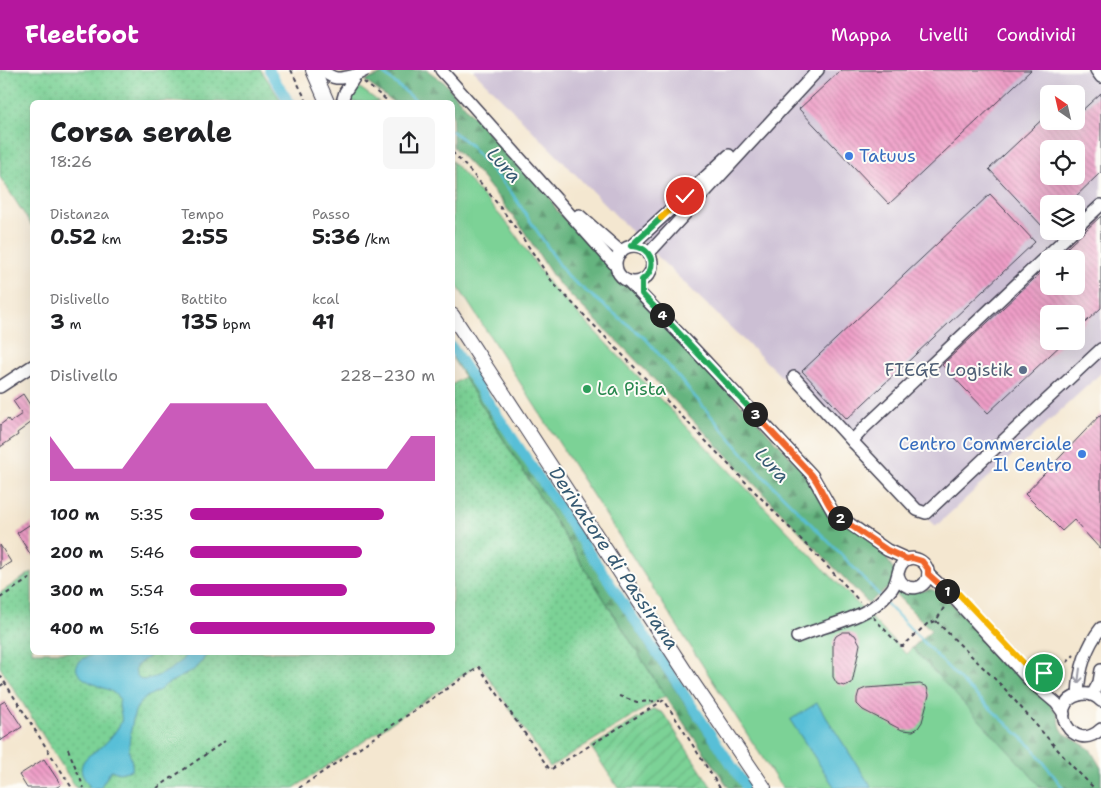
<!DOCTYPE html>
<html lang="it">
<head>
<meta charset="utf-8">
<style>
  :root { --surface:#fff; --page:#f6f6f6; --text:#202124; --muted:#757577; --accent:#b5179e }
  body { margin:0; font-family:"Shantell Sans",sans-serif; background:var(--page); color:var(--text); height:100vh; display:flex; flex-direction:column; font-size:19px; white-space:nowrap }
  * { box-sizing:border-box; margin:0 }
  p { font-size:16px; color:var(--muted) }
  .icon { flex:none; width:28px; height:28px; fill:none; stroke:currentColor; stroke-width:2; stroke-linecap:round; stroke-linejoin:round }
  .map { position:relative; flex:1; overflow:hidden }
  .panel { position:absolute; left:30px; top:30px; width:425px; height:555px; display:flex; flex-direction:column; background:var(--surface); border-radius:8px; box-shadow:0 5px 20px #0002 }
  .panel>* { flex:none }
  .needle { width:32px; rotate:326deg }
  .tools { position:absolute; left:1040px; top:15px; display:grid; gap:10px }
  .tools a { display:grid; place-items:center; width:45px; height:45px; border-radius:8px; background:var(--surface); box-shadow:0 5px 20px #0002; font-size:25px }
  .pin { position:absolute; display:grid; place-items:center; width:42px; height:42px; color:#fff; margin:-21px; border:2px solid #fff; border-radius:50%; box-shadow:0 1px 5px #0007 }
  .km { position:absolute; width:25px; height:25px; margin:-12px; border-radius:50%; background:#222; color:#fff; font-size:14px; line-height:25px; text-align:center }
  .round { display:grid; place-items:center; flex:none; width:52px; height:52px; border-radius:8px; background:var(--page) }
  .overview { display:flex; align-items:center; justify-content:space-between; height:85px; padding:0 20px }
  h1 { font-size:28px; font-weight:700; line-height:38px }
  .metrics { display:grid; grid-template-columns:repeat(3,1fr); gap:8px; height:85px; padding:5px 20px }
  .metrics div { display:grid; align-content:center }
  .metrics b { font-size:21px; font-weight:700 }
  .metrics small { font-size:14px; font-weight:400 }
  .metrics p { font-size:14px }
  .chart { height:140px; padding:10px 20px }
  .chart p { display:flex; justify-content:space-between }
  .chart svg { width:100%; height:90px; margin-top:5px; fill:var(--accent); opacity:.7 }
  ul { padding:0 20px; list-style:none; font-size:16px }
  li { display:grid; grid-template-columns:80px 60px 1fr; align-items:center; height:38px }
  li i { height:12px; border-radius:6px; background:var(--accent) }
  header { display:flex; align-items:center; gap:30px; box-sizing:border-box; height:70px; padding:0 25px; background:var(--accent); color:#fff }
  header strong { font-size:24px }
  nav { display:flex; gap:28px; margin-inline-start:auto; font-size:18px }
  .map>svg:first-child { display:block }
</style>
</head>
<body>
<header>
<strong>Fleetfoot</strong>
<nav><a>Mappa</a><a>Livelli</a><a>Condividi</a></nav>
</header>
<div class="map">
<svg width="1101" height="718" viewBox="0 0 1101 718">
  <defs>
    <pattern id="grass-dots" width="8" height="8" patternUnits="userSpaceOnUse" patternTransform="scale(1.25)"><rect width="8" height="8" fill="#7cd296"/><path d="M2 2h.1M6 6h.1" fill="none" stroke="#6bb482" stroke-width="1.8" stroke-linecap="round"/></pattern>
    <pattern id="forest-firs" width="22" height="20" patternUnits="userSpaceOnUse" patternTransform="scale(1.25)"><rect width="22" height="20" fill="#65b47f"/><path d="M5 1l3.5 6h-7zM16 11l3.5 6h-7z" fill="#539269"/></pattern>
    <pattern id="garden-furrows" width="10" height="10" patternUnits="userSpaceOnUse" patternTransform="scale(1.25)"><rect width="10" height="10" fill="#7cd296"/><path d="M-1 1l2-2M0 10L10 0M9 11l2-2" fill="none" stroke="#6bb482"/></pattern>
    <pattern id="building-back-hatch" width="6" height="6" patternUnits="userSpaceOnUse" patternTransform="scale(1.25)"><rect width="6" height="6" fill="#ef9ec7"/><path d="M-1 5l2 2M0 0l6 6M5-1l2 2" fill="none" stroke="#c180a3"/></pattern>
  </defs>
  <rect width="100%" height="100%" fill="#fdfcf7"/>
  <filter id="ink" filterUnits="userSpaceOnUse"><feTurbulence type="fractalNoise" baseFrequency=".02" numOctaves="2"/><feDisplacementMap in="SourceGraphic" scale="10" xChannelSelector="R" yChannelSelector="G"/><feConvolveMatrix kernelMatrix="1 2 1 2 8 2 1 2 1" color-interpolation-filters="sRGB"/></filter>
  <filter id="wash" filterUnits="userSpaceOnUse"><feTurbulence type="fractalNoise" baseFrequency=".0096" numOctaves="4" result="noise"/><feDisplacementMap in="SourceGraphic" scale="20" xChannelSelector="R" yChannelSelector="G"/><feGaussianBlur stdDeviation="1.12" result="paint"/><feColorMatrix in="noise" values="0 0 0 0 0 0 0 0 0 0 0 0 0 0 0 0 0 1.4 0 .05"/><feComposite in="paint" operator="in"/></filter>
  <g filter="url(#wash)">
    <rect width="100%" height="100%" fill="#f4e7d0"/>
    <path fill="#ccbfd4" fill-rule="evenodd" d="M 473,0 L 1101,0 L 1101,303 L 936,456 L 639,169 ZM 1049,24 L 1076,24 L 1076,51 L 1049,51 ZM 1049,79 L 1076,79 L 1076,106 L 1049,106 ZM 1049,134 L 1076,134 L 1076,161 L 1049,161 ZM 1049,189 L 1076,189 L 1076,216 L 1049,216 ZM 1049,244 L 1076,244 L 1076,271 L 1049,271 Z"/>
    <g fill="url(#grass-dots)" stroke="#4f7a68">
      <polygon points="0,0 261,0 282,32 32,32 32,156 0,107"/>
      <polygon points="464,307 665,626 550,697 479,594 294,718 76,718 0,597 0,523 32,502 32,582 452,582 452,315"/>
    </g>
    <g fill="url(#forest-firs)" stroke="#446b5d">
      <polygon points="391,0 427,0 445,13 480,54 546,120 556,139 567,152 574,155 809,407 816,418 883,483 896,503 891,516 868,533 625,279 556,211 520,155 481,106 453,77 452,32 393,32 365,11"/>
      <polygon points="452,281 668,609 742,718 729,718 665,626 453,289"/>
      <polygon points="901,518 922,521 931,519 941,524 953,535 1047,630 1057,643 1061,658 1064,663 1090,679 1101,698 1101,718 1041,718 1026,700 912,578 931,560 895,524"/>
    </g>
    <polygon fill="url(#garden-furrows)" stroke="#4f7a68" points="654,639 663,643 712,718 618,718 591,677"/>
    <g fill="#7cd296" stroke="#4f7a68">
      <polygon points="356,15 379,32 348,32"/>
      <polygon points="452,91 511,158 550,215 906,584 912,578 1026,700 1041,718 782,718 453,209"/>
    </g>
    <g fill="#59bfd7" stroke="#3e7089">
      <path d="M 94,583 L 153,583 L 136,596 C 134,602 137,608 143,610 C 157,608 182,596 186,583 L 206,583 C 201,601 184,604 169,613 C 164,615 161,620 156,622 C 146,627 142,629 136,639 C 133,645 128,675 129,681 C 130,688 133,692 132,700 L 119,703 L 111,700 L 100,718 L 90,718 C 88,713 84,709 82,704 C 78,689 92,684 101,677 C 106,674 119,658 121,652 C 123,645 117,637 120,629 C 117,626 114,623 111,621 C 103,617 65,607 80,591 C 84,587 90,587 94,583 Z"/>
      <polygon points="817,633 872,718 835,718 790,650"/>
    </g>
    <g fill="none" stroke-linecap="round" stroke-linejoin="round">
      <g stroke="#59bfd7" stroke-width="2.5">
        <polyline points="379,0 418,32"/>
        <polyline points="452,61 469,74 511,122 567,206 646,269 757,400 838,481 881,527"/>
        <polyline points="884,531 965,615 1032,677 1063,718"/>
      </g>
      <g stroke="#59bfd7" stroke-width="10">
        <polyline points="269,0 289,32"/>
        <polyline points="452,277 747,718"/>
      </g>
    </g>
    <g id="blocks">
      <g fill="url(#building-back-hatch)" fill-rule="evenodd">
        <polygon points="841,0 1031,0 889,134 799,39"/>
        <path d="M 1101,23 L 1101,102 L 1068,134 L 1049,134 L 1049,152 L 1043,157 L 989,99 L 1049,43 L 1049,51 L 1076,51 L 1076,46 ZM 1049,79 L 1076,79 L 1076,106 L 1049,106 Z"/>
        <polygon points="990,124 1035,172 847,349 802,301"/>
        <polygon points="1101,146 1101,238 1076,261 1076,244 1049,244 1049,271 1065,271 988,343 942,295 1049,195 1049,216 1076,216 1076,189 1055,189"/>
        <polygon points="23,324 32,338 32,352 17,363 18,365 0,377 0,355 8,349 10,352 22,344 13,331"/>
        <polygon points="1101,344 1101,480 1074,450 1062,461 1025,424"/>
        <polygon points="32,453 32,487 17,463"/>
        <polygon points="0,475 11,492 0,499"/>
        <polygon points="843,562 849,562 855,565 860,574 853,609 852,613 844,616 837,614 833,607 833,572 836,566"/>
        <polygon points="920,614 927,617 929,625 922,652 918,658 913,661 902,660 863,640 857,634 857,628 859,621 866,618"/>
        <polygon points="5,631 22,657 0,671 0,634"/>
        <polygon points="44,689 61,715 55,718 27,718 19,705"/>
      </g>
    </g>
  </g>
  <g filter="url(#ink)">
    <use href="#blocks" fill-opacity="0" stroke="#424051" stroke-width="1"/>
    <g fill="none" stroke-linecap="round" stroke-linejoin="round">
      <defs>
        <g id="minor">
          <path d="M 323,0 C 334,12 342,8 356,5"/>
          <polyline points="441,0 616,196"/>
          <polyline points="1096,0 1101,7"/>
          <polyline points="342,32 345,22 356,5"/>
          <polyline points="579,145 621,182"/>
          <polyline points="1076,158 1101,135"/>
          <polyline points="1073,161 864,358 854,369 854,373 917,440 926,443 1101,279"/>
          <polyline points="631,176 729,85"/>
          <circle cx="634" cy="194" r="18"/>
          <polyline points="649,183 818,0"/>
          <polyline points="628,211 694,279 812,405 833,442 887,480 907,489"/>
          <polyline points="794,307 854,373"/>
          <polyline points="0,317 32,296"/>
          <polyline points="928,504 951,525 1030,611 1056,633 1064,644"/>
          <path d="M 797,567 C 819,558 846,552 866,541 C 875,537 884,528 890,521 C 900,512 895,494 908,489 C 917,486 927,493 928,502 C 929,521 903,524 898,505"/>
          <path d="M 1078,625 C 1079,600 1085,578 1101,558"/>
          <polyline points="1092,625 1099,612 1101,600"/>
          <path d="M 1101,631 C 1095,625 1088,622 1079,625 C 1045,634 1073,686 1101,659"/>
        </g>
        <g id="major">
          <polyline points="313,0 327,32"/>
          <polyline points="452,245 690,609 764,718"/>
        </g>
      </defs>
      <use href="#minor" stroke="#424051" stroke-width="14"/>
      <use href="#major" stroke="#424051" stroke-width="16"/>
      <g stroke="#424051" stroke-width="2" stroke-dasharray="4 4" stroke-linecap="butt">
        <polyline points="291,0 307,32"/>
        <polyline points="364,12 389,32"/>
        <path d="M 452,82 C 492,122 522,166 553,213 L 846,516 L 860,532"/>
        <polyline points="0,528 32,507"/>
        <polyline points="873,547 900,576 903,576 927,554 936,551 946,534"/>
        <polyline points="936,551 1004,618 1071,695 1094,718"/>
        <polyline points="1038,604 1062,598 1074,585"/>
        <polyline points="0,605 72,718"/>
        <polyline points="0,616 5,613"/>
        <polyline points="619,626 637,632 660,631"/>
        <polyline points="68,679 84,718"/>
        <polyline points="157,718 225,671"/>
        <polyline points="299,718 479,597 550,700 664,630 720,718"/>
      </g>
      <use href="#minor" stroke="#fff" stroke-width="11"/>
      <use href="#major" stroke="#fff" stroke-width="14"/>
      <defs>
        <polyline id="minor-bridge" points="356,5 366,0"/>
      </defs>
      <use href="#minor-bridge" stroke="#424051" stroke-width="14" stroke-linecap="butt"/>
      <use href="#minor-bridge" stroke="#fff" stroke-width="11"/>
    </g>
    <defs><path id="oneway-shaft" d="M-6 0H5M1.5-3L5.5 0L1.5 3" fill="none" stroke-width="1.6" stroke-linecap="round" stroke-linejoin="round" transform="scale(1.25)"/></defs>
    <use stroke="#9c9ca7" href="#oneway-shaft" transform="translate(1079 606) rotate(97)"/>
  </g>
  <g fill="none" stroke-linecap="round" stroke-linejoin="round" filter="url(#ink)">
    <defs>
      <polyline id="split-1" points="947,521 953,526 957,522 1032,602 1037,604 1044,603"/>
      <polyline id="split-2" points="840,448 887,480 907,489 912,488 922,491 928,499 928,504 947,521"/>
      <path id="split-3" d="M 755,344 L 812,405 C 823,419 826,436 840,448"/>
      <polyline id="split-4" points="662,245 755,344"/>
      <path id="split-5" d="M 661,148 L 631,176 C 652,176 659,198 642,210 L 642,224 L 662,245"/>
      <polyline id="split-6" points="661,148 685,126"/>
    </defs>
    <use href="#split-1" stroke="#fff" stroke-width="10"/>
    <use href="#split-2" stroke="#fff" stroke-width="10"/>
    <use href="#split-3" stroke="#fff" stroke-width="10"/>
    <use href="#split-4" stroke="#fff" stroke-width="10"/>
    <use href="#split-5" stroke="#fff" stroke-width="10"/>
    <use href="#split-6" stroke="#fff" stroke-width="10"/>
    <use href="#split-1" stroke="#f5b400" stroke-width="6"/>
    <use href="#split-2" stroke="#f0652b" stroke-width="6"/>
    <use href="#split-3" stroke="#f0652b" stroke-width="6"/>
    <use href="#split-4" stroke="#22a559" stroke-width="6"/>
    <use href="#split-5" stroke="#22a559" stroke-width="6"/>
    <use href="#split-6" stroke="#f5b400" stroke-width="6"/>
  </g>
  <g fill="#3f7fe0" stroke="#fdfcf7" stroke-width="2">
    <circle cx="849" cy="86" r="5"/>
    <circle cx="1082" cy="384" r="5"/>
  </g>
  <circle fill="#5c6f8a" stroke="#fdfcf7" stroke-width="2" cx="1023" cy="300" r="5"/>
  <circle fill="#2e9e5b" stroke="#fdfcf7" stroke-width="2" cx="587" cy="319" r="5"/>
  <g text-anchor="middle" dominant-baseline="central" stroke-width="4" stroke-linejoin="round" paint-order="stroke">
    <g font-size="18" fill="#366cbe" stroke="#fdfcf7" text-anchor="start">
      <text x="859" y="86">Tatuus</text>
      <text x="1072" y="374" text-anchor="end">Centro Commerciale<tspan x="1072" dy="21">Il Centro</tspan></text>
    </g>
    <g font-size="18" fill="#4e5e75" stroke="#fdfcf7" text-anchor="end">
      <text x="1013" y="300">FIEGE Logistik</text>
    </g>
    <g font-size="18" fill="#27864d" stroke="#fdfcf7" text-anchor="start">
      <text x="597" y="319">La Pista</text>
    </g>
    <g font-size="19" font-style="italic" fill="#355972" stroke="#fdfcf7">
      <text transform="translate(504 95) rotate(47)">Lura</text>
      <text transform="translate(772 395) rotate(47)">Lura</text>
      <text transform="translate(614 488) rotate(56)">Derivatore di Passirana</text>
    </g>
  </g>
</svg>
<div class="tools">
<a><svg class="needle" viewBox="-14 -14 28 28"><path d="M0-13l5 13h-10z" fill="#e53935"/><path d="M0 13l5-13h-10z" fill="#757577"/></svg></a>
<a><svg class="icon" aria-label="locate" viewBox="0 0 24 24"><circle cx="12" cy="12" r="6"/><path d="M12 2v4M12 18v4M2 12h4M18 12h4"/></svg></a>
<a><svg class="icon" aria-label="layers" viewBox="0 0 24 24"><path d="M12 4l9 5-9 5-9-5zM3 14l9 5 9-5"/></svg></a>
<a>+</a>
<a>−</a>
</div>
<div class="pin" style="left:1044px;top:603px;background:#1e9e55"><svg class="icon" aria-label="arrive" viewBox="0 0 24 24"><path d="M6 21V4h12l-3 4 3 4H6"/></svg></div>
<div class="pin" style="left:685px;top:126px;background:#d93025"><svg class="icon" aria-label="check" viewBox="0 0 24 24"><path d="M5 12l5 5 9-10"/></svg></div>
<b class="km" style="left:947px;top:521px">1</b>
<b class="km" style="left:840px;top:448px">2</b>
<b class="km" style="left:755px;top:344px">3</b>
<b class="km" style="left:662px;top:245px">4</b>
<section class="panel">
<div class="overview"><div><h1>Corsa serale</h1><p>18:26</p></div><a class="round"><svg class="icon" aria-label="share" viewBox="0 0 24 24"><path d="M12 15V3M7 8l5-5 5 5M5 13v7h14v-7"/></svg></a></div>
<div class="metrics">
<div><p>Distanza</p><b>0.52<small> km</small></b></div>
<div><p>Tempo</p><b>2:55</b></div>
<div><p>Passo</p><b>5:36<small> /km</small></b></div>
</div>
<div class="metrics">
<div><p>Dislivello</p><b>3<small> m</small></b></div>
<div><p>Battito</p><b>135<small> bpm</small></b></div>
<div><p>kcal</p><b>41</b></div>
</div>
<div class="chart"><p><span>Dislivello</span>228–230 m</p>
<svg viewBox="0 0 160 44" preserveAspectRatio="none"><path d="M0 44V22L10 38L20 38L30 38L40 22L50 6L60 6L70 6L80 6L90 6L100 22L110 38L120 38L130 38L140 38L150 22L160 22V44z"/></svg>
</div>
<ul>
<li><b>100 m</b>5:35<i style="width:79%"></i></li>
<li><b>200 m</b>5:46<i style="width:70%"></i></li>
<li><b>300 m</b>5:54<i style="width:64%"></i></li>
<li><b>400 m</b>5:16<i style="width:100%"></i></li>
</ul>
</section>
</div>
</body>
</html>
